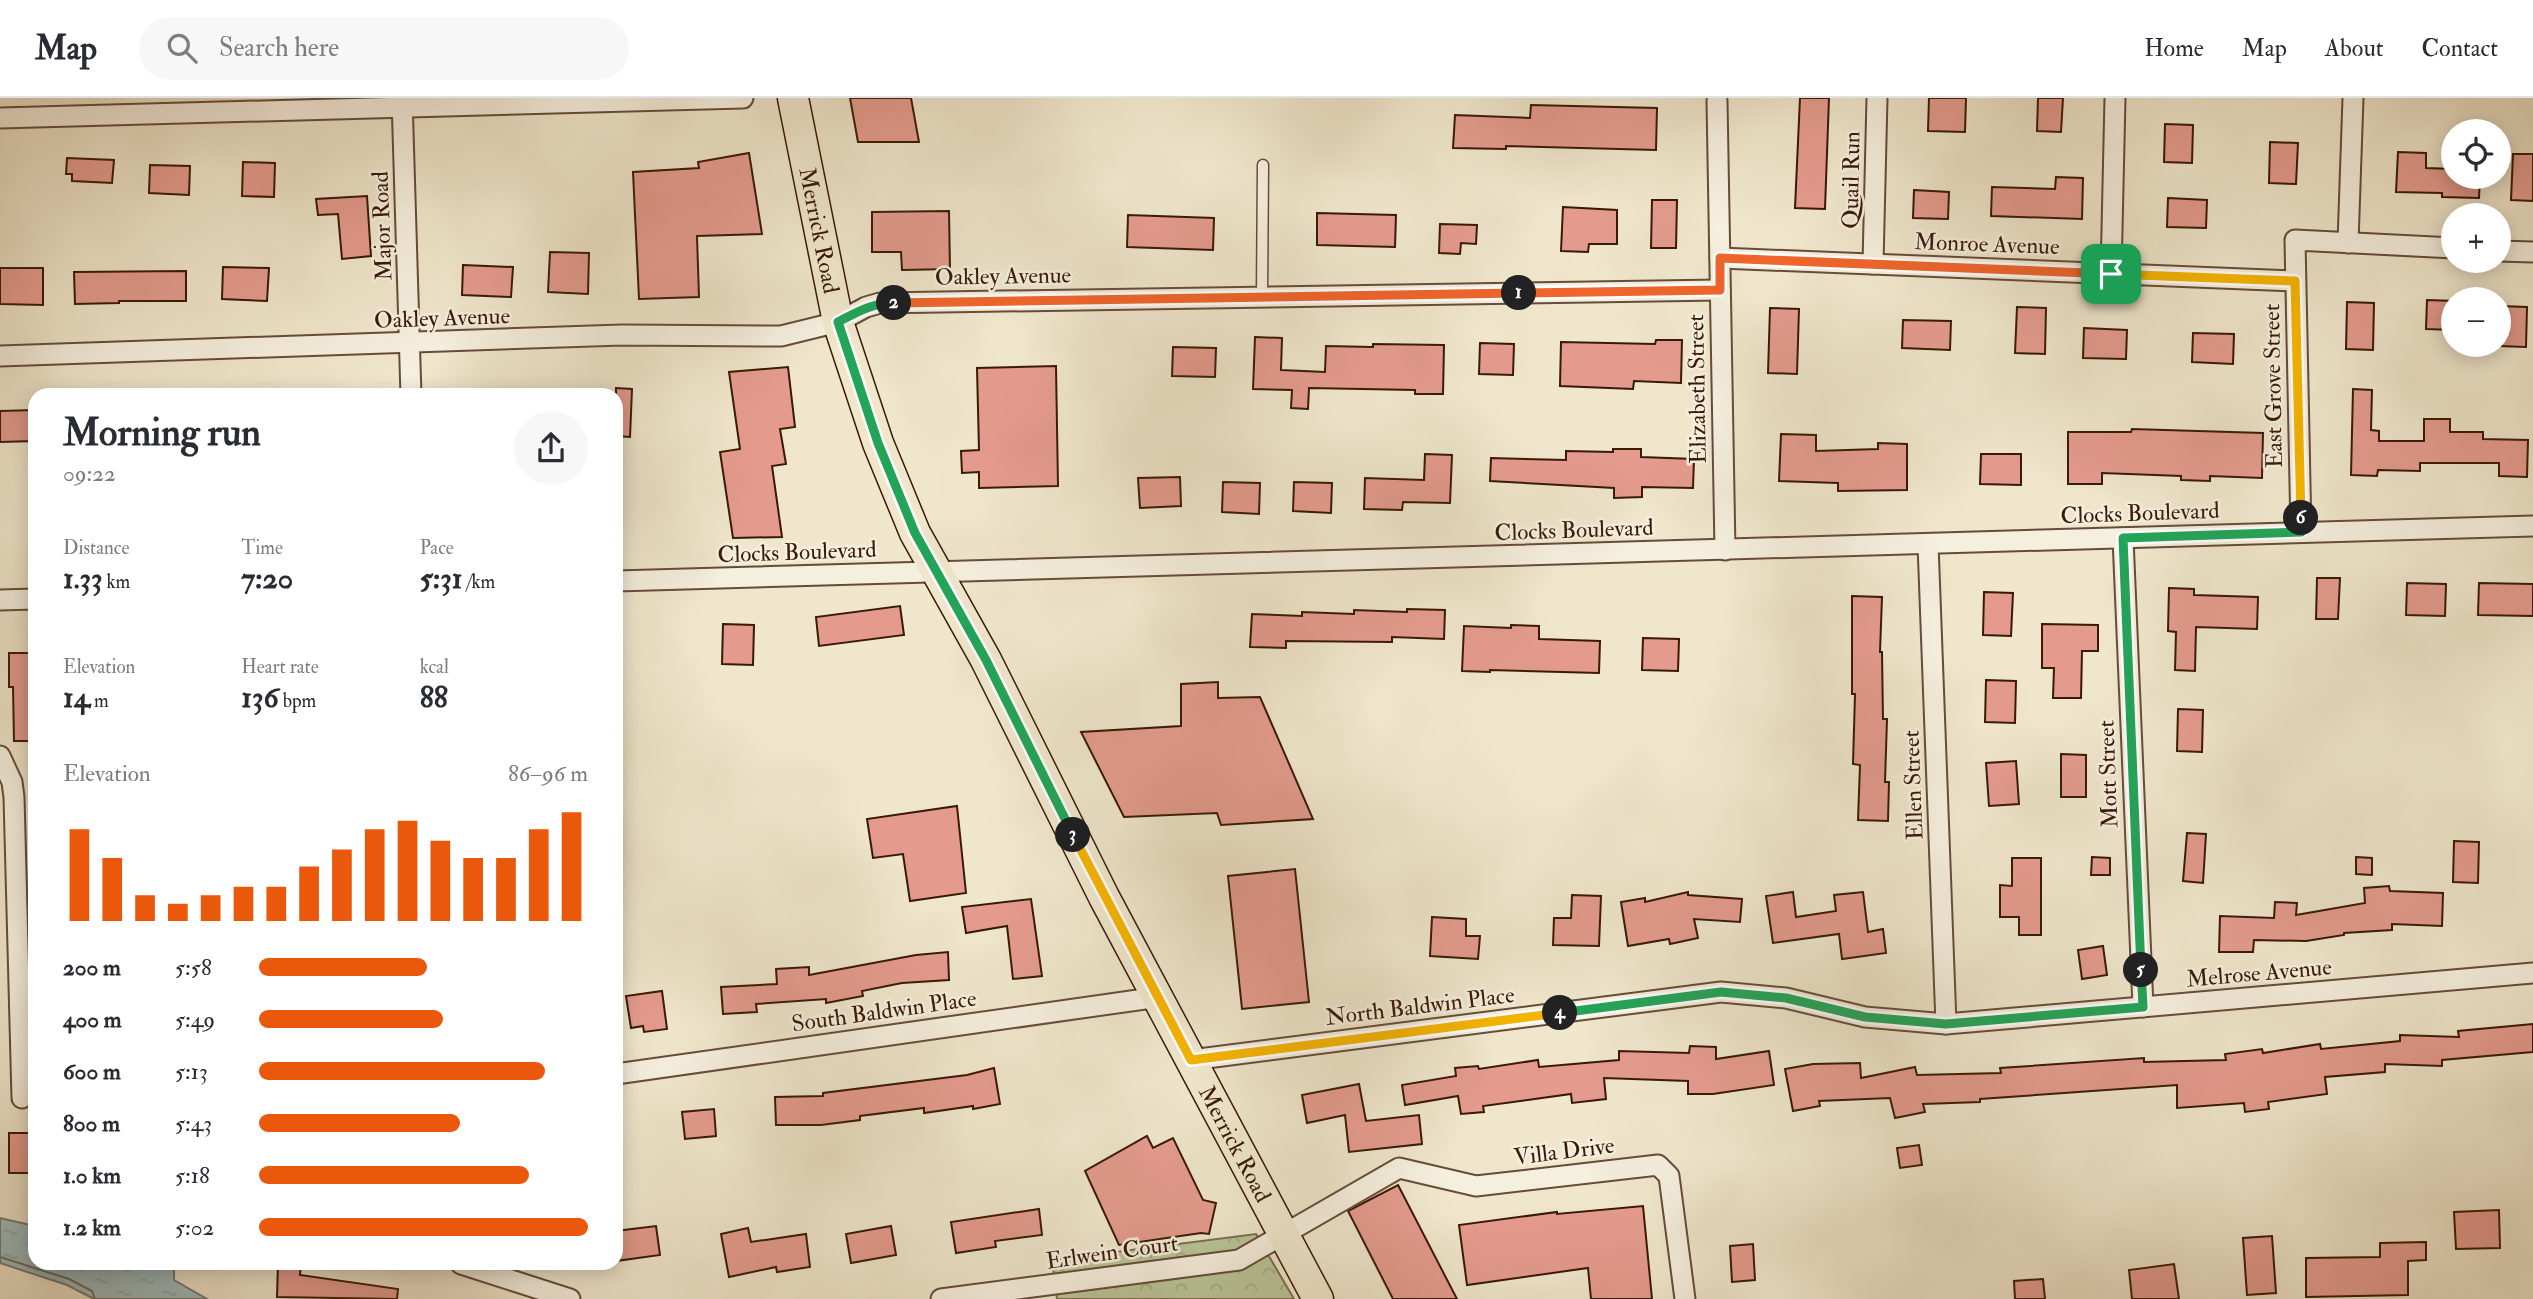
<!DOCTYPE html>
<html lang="en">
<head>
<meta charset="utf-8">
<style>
  :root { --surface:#fff; --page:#f7f7f7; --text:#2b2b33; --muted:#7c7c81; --line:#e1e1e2; --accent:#ea580c }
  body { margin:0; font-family:"IM FELL Double Pica",serif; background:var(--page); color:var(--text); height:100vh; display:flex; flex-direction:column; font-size:26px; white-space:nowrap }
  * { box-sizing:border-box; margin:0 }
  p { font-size:23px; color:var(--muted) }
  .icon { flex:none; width:38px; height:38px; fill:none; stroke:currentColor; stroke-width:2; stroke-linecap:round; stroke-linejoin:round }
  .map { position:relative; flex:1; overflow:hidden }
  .panel { position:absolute; left:28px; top:290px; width:595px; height:882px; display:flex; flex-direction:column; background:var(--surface); border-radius:21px; box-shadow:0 4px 18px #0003 }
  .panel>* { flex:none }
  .buttons { position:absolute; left:2441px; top:21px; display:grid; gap:14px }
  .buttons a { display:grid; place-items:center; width:70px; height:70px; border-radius:50%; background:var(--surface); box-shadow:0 4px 18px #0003; font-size:35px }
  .pin { position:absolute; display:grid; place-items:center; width:60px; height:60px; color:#fff; margin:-30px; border-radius:14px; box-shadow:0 4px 10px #0006 }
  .km { position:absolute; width:35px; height:35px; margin:-18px; border-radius:50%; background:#222; color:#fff; font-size:19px; line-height:35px; text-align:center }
  .round { display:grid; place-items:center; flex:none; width:74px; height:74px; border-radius:37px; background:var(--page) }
  .headline { display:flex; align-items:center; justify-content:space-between; height:119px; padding:0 35px }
  h1 { font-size:38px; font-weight:700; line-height:52px }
  .stats { display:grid; grid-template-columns:repeat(3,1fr); gap:10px; height:119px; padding:7px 35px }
  .stats div { display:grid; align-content:center }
  .stats b { font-size:30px; font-weight:700 }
  .stats small { font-size:19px; font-weight:400 }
  .stats p { font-size:19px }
  .chart { height:196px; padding:14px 35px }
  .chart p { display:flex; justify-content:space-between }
  .chart svg { width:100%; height:126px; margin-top:7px; stroke:var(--accent); stroke-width:6 }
  ul { padding:0 35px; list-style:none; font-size:23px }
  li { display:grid; grid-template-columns:112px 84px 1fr; align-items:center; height:52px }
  li i { height:18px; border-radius:9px; background:var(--accent) }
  header { display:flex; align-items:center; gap:42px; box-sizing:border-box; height:98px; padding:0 35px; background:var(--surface); border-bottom:2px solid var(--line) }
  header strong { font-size:33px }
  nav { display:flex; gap:38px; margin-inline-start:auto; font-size:24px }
  .search { width:490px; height:63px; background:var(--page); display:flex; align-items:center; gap:18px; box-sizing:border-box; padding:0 24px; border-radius:38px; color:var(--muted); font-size:26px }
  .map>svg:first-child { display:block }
</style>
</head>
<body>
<header>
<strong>Map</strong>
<div class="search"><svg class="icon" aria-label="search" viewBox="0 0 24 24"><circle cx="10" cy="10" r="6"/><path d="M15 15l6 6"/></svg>Search here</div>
<nav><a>Home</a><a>Map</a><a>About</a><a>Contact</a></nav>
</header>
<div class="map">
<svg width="2533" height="1201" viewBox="0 0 2533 1201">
  <defs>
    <pattern id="forest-crowns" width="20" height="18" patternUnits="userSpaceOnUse" patternTransform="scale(1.75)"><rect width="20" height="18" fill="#b9c598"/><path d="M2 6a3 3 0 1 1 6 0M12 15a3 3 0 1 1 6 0" fill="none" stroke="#a0a982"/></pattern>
    <pattern id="water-ripples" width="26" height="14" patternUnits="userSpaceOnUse" patternTransform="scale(1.75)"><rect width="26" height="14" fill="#9dbdc0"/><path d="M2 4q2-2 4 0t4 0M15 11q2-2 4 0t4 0" fill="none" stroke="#88a2a4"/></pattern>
  </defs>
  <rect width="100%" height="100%" fill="#efe6cc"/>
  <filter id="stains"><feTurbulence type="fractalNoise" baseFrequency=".00286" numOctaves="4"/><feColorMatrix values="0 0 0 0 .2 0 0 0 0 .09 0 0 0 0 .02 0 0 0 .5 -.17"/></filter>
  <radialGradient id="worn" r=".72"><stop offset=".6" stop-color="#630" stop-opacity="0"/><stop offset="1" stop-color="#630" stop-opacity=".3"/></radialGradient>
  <polygon fill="url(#forest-crowns)" stroke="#796f50" stroke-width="2" points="1256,1136 1294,1201 1057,1201 1052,1162"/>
  <polygon fill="url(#water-ripples)" stroke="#757b76" stroke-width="2" points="0,1120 35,1128 35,1166 174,1166 174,1182 207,1201 94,1201 67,1187 0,1165"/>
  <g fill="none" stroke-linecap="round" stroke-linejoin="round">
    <polyline stroke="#6b6b64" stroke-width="2" points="0,1159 69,1181 92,1193 95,1201"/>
  </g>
  <g fill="#e49b8e" stroke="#391907" stroke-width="2">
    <polygon points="850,0 911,0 919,44 858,44"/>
    <polygon points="1800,0 1829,0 1825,111 1795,110"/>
    <polygon points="1929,0 1966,0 1965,34 1928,33"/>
    <polygon points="2038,0 2063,0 2061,34 2037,33"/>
    <polygon points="1531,7 1657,10 1656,52 1506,48 1506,51 1453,50 1455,17 1530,20"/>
    <polygon points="2165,26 2193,27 2192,65 2164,64"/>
    <polygon points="2270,44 2298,45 2296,86 2269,85"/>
    <polygon points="2398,54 2426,55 2426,70 2454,71 2454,79 2480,79 2479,100 2442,99 2442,95 2396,94"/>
    <polygon points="749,55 762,136 697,138 699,199 639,201 633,74 699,70 698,64"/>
    <polygon points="2513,56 2533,56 2533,103 2511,102"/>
    <polygon points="67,60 114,62 112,85 72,83 72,76 66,76"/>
    <polygon points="243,64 275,65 274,99 242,98"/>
    <polygon points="150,67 190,68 189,97 149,95"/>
    <polygon points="2056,79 2083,80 2082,121 1991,118 1992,89 2055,91"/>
    <polygon points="1914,92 1949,94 1948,121 1913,120"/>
    <polygon points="367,98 371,158 342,161 338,116 318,117 316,101"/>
    <polygon points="2168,100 2207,102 2206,130 2167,129"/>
    <polygon points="1652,102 1677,102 1676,150 1651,150"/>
    <polygon points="1563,109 1617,112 1617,146 1589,146 1588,154 1561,153"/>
    <polygon points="949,113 950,171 902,172 901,154 872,154 872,114"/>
    <polygon points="1317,115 1396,117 1395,149 1317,147"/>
    <polygon points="1128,117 1214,120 1213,152 1127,149"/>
    <polygon points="1440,126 1477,127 1476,146 1461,145 1460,156 1439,155"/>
    <polygon points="550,154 589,155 588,196 548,194"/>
    <polygon points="463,167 513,169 511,199 462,197"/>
    <polygon points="223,169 269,170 267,203 222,201"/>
    <polygon points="0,170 43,170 43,207 0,206"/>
    <polygon points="186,173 186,203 119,203 119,205 75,206 74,174"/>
    <polygon points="2427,202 2454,203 2454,232 2426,231"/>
    <polygon points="2347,204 2374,205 2373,252 2346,251"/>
    <polygon points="2499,208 2527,209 2526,249 2499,248"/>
    <polygon points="2017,209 2046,210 2045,256 2015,255"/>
    <polygon points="1770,210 1799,211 1797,276 1768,275"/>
    <polygon points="1903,222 1951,223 1950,252 1902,250"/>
    <polygon points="2084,230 2127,232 2126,261 2083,260"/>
    <polygon points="2193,235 2234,236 2233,266 2192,264"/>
    <polygon points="1255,239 1282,240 1281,272 1325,274 1326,248 1373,249 1373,246 1444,247 1443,296 1415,296 1415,292 1309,290 1308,311 1291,310 1292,292 1253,291"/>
    <polygon points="1656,242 1682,242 1681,285 1634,283 1633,291 1560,288 1561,244 1655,246"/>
    <polygon points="1480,245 1514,246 1513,277 1479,276"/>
    <polygon points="1173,249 1216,250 1215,279 1172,278"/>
    <polygon points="1056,268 1058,388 979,390 979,374 962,375 961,353 979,352 977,270"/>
    <polygon points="788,269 795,329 780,331 786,366 772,368 782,439 733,440 720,354 740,351 729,274"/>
    <polygon points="616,290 632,291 630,339 616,338"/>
    <polygon points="2353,291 2372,292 2371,332 2379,333 2379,343 2424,343 2424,321 2450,321 2450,334 2483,334 2483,341 2528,342 2527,379 2499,378 2499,365 2420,365 2420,373 2378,372 2377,378 2351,377"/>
    <polygon points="35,312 35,343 0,344 0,313"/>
    <polygon points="2132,331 2263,335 2262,380 2210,378 2210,383 2181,382 2181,378 2102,375 2102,386 2068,386 2068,334 2131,334"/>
    <polygon points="1781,336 1816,337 1816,353 1878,351 1878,345 1907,346 1907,392 1838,393 1838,385 1779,383"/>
    <polygon points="1613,351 1641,351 1641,359 1694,361 1693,390 1642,389 1642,399 1614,400 1614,390 1490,383 1491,360 1566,362 1566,353 1613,354"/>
    <polygon points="1425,356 1452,357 1450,405 1403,404 1402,412 1364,411 1365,380 1424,382"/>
    <polygon points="1981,356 2021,356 2021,387 1980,386"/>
    <polygon points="1180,379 1181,408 1140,410 1138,380"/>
    <polygon points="1223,384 1260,385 1259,416 1222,414"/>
    <polygon points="1294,384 1332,385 1331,415 1293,413"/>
    <polygon points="2317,480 2340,480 2338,521 2316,521"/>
    <polygon points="2407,485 2446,486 2445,518 2406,517"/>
    <polygon points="2479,485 2533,486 2533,518 2478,517"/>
    <polygon points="2169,490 2194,491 2194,497 2258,499 2257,531 2196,529 2195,573 2175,572 2176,534 2168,533"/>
    <polygon points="1984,494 2013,495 2011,538 1983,537"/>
    <polygon points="1852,498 1882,499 1880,554 1882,554 1883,621 1887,621 1885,684 1889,684 1888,723 1858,722 1860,667 1853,666 1855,596 1852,596"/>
    <polygon points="900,508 904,537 819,548 816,519"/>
    <polygon points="1407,511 1445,512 1444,541 1392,539 1392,544 1286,543 1286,550 1250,549 1252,516 1302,518 1302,514 1354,516 1354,512 1407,514"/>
    <polygon points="723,526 754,527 753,567 722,566"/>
    <polygon points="2042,526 2098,527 2098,553 2082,553 2081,600 2053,600 2054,570 2042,570"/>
    <polygon points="1511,527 1539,528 1539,541 1600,543 1599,575 1490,572 1490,574 1462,573 1464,528 1511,530"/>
    <polygon points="1643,540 1679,541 1678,573 1642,572"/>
    <polygon points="9,555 35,555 35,643 14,643 13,589 9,589"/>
    <polygon points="1986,582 2016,583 2015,625 1985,624"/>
    <polygon points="1218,584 1218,600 1260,599 1313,721 1221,727 1217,715 1124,719 1081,634 1181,628 1181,586"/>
    <polygon points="2178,611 2203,612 2202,654 2177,653"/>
    <polygon points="2061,656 2086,657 2086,699 2061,699"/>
    <polygon points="2016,663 2019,706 1989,708 1986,665"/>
    <polygon points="957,708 966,795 910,803 903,756 873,760 867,721"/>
    <polygon points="2187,735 2206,736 2203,785 2183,783"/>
    <polygon points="2454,743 2479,744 2478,785 2453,784"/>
    <polygon points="2092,759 2110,760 2110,777 2091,777"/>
    <polygon points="2356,759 2372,760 2372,777 2356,776"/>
    <polygon points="2012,760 2041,760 2041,837 2019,837 2019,819 2000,819 2000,787 2012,788"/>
    <polygon points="1295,771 1309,904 1242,911 1228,778"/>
    <polygon points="2389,788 2390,793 2443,795 2442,828 2392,826 2392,832 2344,835 2344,837 2306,843 2254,842 2253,854 2219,854 2220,818 2274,820 2275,804 2297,805 2296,817 2365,805 2364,790"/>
    <polygon points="1688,794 1688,797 1742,801 1740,824 1694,821 1698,840 1670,846 1669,841 1628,848 1621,804 1645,800 1645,804"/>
    <polygon points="1793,794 1796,819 1836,813 1834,797 1863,794 1868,834 1883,831 1886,855 1842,861 1839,836 1773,845 1766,798"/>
    <polygon points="1572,797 1601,798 1599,848 1553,847 1554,820 1571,820"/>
    <polygon points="1031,801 1042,878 1013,881 1007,828 966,835 962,809"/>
    <polygon points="1432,819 1466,821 1466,838 1480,838 1478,861 1430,858"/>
    <polygon points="2103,848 2107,877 2082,881 2078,852"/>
    <polygon points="948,854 949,882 902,885 862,893 863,898 826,905 826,901 756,906 757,914 723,916 721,889 777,886 776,871 809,869 809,877 916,857"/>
    <polygon points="662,893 667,931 644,934 643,928 631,930 626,898"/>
    <polygon points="2533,926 2533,954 2442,962 2442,968 2385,966 2385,974 2325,979 2327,996 2268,1004 2269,1011 2245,1014 2244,1005 2177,1010 2177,987 1980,1001 1980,1004 1923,1006 1925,1014 1895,1020 1890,1000 1819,1003 1820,1008 1793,1013 1785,971 1813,966 1860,965 1861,980 1915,969 1917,977 2001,975 2000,970 2144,960 2144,964 2226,962 2225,956 2262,951 2263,955 2320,946 2321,951 2400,943 2400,937 2459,939 2458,933"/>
    <polygon points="1690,948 1716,949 1716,961 1769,953 1774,987 1713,996 1688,996 1688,983 1604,980 1606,1001 1572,1005 1571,996 1483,1008 1484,1014 1461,1016 1458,998 1405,1007 1402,987 1456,978 1455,970 1478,968 1479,971 1538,962 1539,969 1619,962 1619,953 1689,955"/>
    <polygon points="994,970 1000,1006 973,1011 973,1008 924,1015 924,1010 860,1018 860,1022 821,1027 776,1027 775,999 823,998 823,995 967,977"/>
    <polygon points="1359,986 1366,1023 1419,1017 1422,1046 1349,1054 1345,1017 1307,1025 1302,997"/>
    <polygon points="714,1011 716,1038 685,1041 682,1014"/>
    <rect x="9" y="1035" width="26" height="40"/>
    <polygon points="1147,1038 1153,1050 1173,1040 1203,1102 1216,1105 1209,1136 1201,1135 1119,1147 1085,1073"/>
    <polygon points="1919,1047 1922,1067 1900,1070 1897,1050"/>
    <polygon points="1398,1087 1457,1201 1393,1201 1348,1113"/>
    <polygon points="1643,1108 1652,1201 1591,1201 1588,1170 1467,1187 1459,1127 1557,1114 1557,1116"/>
    <polygon points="1039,1111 1042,1137 995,1143 996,1149 956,1155 951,1124"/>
    <polygon points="2499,1112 2500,1150 2456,1151 2454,1114"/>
    <polygon points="656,1128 660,1157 616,1163 616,1133"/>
    <polygon points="891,1128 896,1157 851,1165 846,1136"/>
    <polygon points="748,1130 751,1144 806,1136 810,1169 777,1174 776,1169 729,1179 721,1136"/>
    <polygon points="2272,1138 2276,1195 2247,1197 2243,1140"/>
    <polygon points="2426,1144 2426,1162 2408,1163 2408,1197 2306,1199 2306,1160 2380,1159 2380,1145"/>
    <polygon points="1753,1146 1755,1182 1732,1184 1730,1148"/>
    <polygon points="278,1166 301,1166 300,1177 398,1191 397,1201 277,1199"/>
    <polygon points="2174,1166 2179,1201 2132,1201 2129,1172"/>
    <polygon points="2043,1181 2045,1201 2015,1201 2014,1183"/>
  </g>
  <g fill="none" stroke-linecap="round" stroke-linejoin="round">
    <defs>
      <polyline id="service" points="1262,198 1263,67"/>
      <g id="minor">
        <polyline points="402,0 411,298"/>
        <polyline points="1717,3 1725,452"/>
        <polyline points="0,20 743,0"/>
        <polyline points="2348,145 2353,0"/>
        <polyline points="2499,153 2533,154"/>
        <polyline points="1720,160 2295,183"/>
        <polyline points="1873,166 1877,0"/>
        <polyline points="2111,176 2115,0"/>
        <polyline points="0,258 622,237 781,238 838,224 866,209 880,205 1720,192"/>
        <polyline points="2301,434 2295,142 2454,150"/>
        <polyline points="2123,440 2143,909"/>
        <polyline points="1928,446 1946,926"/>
        <polyline points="616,483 2533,428"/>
        <polyline points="0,502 35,501"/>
        <polyline points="0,658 12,684 14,699 22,1000"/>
        <polyline points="1191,962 1721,894 1786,900 1865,919 1946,926 2533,875"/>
        <polyline points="616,976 1159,899"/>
        <polyline points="461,1166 570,1201"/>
        <polyline points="941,1201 1239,1162 1399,1070 1476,1088 1658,1067 1669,1078 1685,1201"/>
      </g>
      <g id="primary">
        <path id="s1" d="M 793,0 L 838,224 L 878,345 L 915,435 L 986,562 L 1104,799 L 1318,1201"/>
      </g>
    </defs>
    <use href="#service" stroke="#664c38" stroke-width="13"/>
    <use href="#minor" stroke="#664c38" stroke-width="23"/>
    <use href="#primary" stroke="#391907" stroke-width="33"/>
    <use href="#service" stroke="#f5efde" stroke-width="10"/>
    <use href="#minor" stroke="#f5efde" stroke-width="19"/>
    <use href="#primary" stroke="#efe6cc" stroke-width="30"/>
  </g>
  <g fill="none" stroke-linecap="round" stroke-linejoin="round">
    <defs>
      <polyline id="split-1" points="1519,195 1720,192 1720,160 2111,176"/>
      <polyline id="split-2" points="894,205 1519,195"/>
      <path id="split-3" d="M 894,205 C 872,205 857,214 838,224 L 878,345 L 915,435 L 986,562 L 1073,737"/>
      <polyline id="split-4" points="1073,737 1191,962 1560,915"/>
      <polyline id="split-5" points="1560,915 1721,894 1786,900 1865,919 1946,926 2143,909 2141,872"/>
      <polyline id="split-6" points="2141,872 2123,440 2301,434 2301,420"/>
      <polyline id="split-7" points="2111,176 2295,183 2301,420"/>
    </defs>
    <use href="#split-1" stroke="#fff" stroke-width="14"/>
    <use href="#split-2" stroke="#fff" stroke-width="14"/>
    <use href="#split-3" stroke="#fff" stroke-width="14"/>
    <use href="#split-4" stroke="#fff" stroke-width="14"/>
    <use href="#split-5" stroke="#fff" stroke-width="14"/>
    <use href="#split-6" stroke="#fff" stroke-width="14"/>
    <use href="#split-7" stroke="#fff" stroke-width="14"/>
    <use href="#split-1" stroke="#f0652b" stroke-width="9"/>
    <use href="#split-2" stroke="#f0652b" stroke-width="9"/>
    <use href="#split-3" stroke="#22a559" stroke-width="9"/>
    <use href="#split-4" stroke="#f5b400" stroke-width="9"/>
    <use href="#split-5" stroke="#22a559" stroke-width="9"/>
    <use href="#split-6" stroke="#22a559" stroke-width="9"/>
    <use href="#split-7" stroke="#f5b400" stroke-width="9"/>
  </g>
  <g text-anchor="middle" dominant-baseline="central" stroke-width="5" stroke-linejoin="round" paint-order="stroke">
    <g font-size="23" fill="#391907" stroke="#f5efde">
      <text transform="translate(1851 82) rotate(-89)">Quail Run</text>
      <text transform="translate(382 128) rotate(-92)">Major Road</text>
      <text stroke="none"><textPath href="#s1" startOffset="135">Merrick Road</textPath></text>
      <text transform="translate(1987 146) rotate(2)">Monroe Avenue</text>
      <text transform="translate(1003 178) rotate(-1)">Oakley Avenue</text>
      <text transform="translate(442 220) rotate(-2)">Oakley Avenue</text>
      <text transform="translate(2273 288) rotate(-91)">East Grove Street</text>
      <text transform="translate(1697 291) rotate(-91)">Elizabeth Street</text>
      <text transform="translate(2140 415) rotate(-2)">Clocks Boulevard</text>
      <text transform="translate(1574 432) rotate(-2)">Clocks Boulevard</text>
      <text transform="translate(797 454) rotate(-2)">Clocks Boulevard</text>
      <text transform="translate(2108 676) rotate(-92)">Mott Street</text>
      <text transform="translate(1913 687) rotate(-92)">Ellen Street</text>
      <text transform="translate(2259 875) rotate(-5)">Melrose Avenue</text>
      <text transform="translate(1420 908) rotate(-7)">North Baldwin Place</text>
      <text transform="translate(884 913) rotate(-8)">South Baldwin Place</text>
      <text stroke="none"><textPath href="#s1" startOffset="1143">Merrick Road</textPath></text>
      <text transform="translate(1564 1053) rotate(-7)">Villa Drive</text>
      <text transform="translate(1112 1154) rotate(-8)">Erlwein Court</text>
    </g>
  </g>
  <rect width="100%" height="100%" filter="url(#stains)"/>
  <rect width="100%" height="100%" fill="url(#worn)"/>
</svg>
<div class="buttons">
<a><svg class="icon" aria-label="locate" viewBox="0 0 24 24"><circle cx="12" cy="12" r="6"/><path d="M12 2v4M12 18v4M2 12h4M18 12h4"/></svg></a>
<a>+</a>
<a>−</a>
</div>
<div class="pin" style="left:2111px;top:176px;background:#1e9e55"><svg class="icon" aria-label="arrive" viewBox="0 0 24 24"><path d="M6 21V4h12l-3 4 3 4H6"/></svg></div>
<b class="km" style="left:1519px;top:195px">1</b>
<b class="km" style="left:894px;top:205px">2</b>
<b class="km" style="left:1073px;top:737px">3</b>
<b class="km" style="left:1560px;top:915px">4</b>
<b class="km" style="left:2141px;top:872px">5</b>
<b class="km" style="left:2301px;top:420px">6</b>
<section class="panel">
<div class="headline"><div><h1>Morning run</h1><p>09:22</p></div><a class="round"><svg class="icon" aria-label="share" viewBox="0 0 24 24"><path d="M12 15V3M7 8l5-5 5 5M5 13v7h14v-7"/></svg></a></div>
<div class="stats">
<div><p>Distance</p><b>1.33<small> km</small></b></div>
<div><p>Time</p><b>7:20</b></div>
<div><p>Pace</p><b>5:31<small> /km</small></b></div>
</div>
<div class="stats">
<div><p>Elevation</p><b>14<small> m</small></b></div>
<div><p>Heart rate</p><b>136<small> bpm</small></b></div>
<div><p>kcal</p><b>88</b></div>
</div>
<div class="chart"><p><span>Elevation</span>86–96 m</p>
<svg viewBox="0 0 160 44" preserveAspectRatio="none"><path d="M5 44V12M15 44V22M25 44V35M35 44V38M45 44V35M55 44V32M65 44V32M75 44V25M85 44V19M95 44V12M105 44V9M115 44V16M125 44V22M135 44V22M145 44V12M155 44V6"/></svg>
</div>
<ul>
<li><b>200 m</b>5:58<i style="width:51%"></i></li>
<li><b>400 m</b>5:49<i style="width:56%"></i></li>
<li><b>600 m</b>5:13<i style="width:87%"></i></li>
<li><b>800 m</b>5:43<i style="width:61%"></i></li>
<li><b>1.0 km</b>5:18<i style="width:82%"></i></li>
<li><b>1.2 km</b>5:02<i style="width:100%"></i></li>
</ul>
</section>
</div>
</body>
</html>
